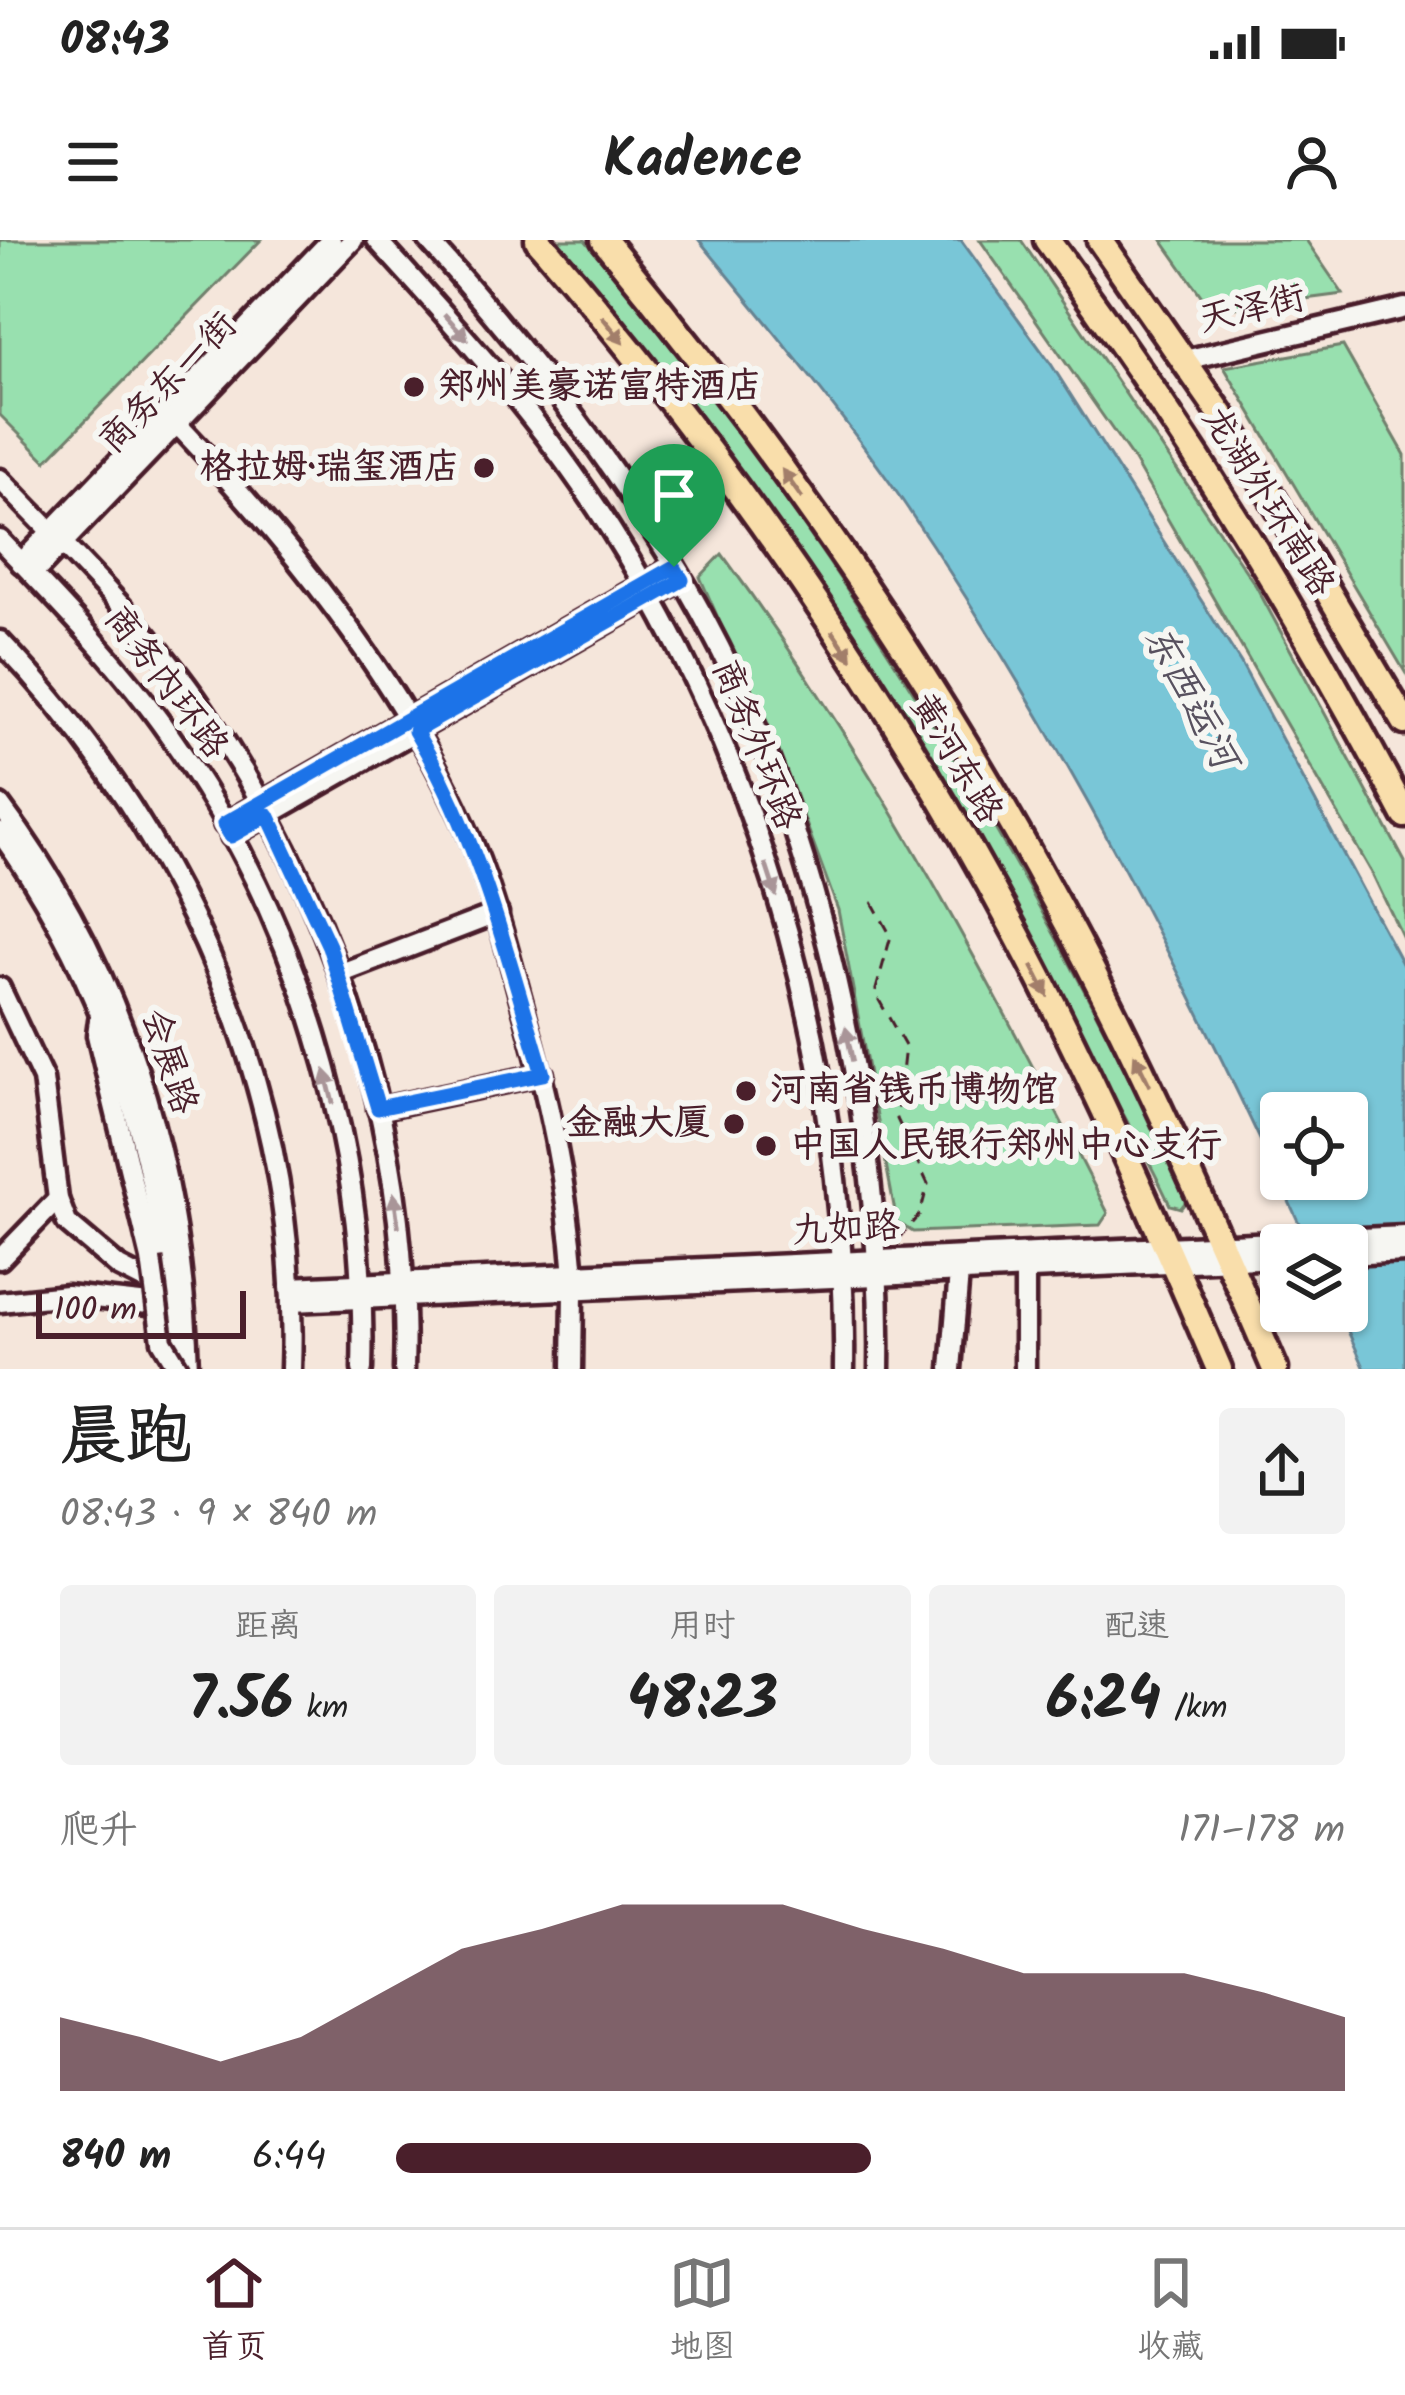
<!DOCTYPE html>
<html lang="zh">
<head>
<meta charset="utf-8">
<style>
  :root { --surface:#fff; --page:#f2f2f2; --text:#222; --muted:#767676; --line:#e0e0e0; --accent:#4a1f2b }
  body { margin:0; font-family:Kalam,"LXGW WenKai TC",sans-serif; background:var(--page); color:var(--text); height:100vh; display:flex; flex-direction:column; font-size:45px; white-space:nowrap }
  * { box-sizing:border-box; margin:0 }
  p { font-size:39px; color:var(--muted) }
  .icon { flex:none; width:66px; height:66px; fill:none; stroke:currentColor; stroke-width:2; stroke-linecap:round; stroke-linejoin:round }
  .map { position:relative; height:1129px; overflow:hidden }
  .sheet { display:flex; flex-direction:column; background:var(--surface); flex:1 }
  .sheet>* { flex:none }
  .buttons { position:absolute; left:1260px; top:852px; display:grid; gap:24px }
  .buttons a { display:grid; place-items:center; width:108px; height:108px; border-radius:12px; background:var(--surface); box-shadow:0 3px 9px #0004; font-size:60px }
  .scale { position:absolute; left:36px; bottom:30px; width:210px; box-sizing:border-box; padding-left:12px; border:6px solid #4a1f2b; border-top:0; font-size:33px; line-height:42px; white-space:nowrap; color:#4a1f2b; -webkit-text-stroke:9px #f6f6f2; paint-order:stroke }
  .pin { position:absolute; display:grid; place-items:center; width:102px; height:102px; color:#fff; margin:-123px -51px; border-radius:50% 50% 50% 0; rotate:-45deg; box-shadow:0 0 12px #0007 }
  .pin .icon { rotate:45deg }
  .round { display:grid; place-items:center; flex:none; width:126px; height:126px; border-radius:12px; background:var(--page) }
  .head { display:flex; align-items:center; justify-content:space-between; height:204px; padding:0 60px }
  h1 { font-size:66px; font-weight:700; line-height:90px }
  .metrics { display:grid; grid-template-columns:repeat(3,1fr); gap:18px; height:204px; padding:12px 60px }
  .metrics div { display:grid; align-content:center; border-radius:12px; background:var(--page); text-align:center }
  .metrics b { font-size:60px; font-weight:700 }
  .metrics small { font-size:33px; font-weight:400 }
  .metrics p { font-size:33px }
  .chart { height:336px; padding:24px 60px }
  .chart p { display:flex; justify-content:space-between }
  .chart svg { width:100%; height:216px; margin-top:12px; fill:var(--accent); opacity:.7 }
  ul { padding:0 60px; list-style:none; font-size:39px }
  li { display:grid; grid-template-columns:192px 144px 1fr; align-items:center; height:90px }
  li i { height:30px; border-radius:15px; background:var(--accent) }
  .status { display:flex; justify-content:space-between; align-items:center; height:84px; padding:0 60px; background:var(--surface); direction:ltr }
  .status svg { height:33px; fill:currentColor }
  header { display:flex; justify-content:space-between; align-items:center; height:156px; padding:0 60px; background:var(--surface); font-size:54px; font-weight:700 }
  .dock { display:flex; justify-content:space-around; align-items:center; height:168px; border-top:3px solid var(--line); background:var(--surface); font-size:33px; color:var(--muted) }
  .dock a { display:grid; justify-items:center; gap:6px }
  .dock .active { color:var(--accent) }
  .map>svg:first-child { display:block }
</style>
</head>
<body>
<div class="status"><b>08:43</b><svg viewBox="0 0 49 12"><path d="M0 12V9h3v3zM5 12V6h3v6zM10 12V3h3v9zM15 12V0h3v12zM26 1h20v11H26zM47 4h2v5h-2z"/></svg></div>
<header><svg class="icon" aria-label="menu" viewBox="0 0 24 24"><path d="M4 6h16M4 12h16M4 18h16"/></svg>Kadence<svg class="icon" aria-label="person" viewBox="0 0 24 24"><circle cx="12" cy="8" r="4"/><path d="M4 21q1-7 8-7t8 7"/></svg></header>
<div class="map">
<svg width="1405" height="1129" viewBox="0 0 1405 1129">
  <rect width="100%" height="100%" fill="#f5e6db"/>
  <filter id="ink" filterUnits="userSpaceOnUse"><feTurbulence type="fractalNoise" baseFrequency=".00833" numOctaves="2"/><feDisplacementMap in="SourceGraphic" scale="24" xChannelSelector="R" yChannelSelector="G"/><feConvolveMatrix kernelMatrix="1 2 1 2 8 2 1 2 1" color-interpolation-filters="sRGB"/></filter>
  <g filter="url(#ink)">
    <g fill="#98e0af" stroke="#71806d" stroke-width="3">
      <polygon points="0,0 261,0 46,221 0,175"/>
      <path d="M 555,0 L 585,0 C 831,290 1026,615 1188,959 L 1181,968 L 1170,965 C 1148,917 1123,874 1098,828 C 1063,764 1034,697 998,634 C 867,411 719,200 555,0 Z"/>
      <polygon points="980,0 1021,0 1256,346 1405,622 1405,702 1372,633 1133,219"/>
      <polygon points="1162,0 1306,0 1343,54 1212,71"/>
      <polygon points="1343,106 1405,215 1405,432 1224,127"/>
      <path d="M 722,314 C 874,521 992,744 1108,973 L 1100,985 L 913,992 L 897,982 L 838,670 L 793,548 L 700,337 Z"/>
    </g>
    <path fill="#79c6d7" stroke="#668392" stroke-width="3" fill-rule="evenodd" d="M 699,0 L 961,0 L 1051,124 L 1241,423 L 1405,729 L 1405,1129 L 1365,1129 L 1339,1071 L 1347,1071 L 1347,1005 L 1309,1005 C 1191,746 1061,493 900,257 C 838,168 768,84 699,0 ZM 1281,873 L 1347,873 L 1347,939 L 1281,939 Z"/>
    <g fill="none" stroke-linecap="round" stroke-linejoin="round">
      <defs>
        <g id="minor">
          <path d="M 377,0 C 461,92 545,184 611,290 C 768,537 848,838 844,1129"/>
          <path d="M 428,0 C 531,115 628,238 702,374 C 820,591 883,883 879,1129"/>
          <polyline points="1185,120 1405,68"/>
          <path d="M 177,184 C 289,302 397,435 464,584 C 491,643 506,705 523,767 C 548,857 567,942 574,1036"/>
          <path d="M 0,239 C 71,313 146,385 204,470 C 335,662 412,896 404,1129"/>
          <path d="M 0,300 C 59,362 119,423 168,493 C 297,675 369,905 362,1129"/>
          <polyline points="21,323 331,0"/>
          <polyline points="33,334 353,0"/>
          <path d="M 0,401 C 186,596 301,857 291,1129"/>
          <path d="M 0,565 C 124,729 182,925 188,1129"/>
          <polyline points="224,584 674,327"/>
          <path d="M 0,592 C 111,747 166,931 172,1121"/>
          <polyline points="231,596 682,340"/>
          <polyline points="339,734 498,673"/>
          <polyline points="0,748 43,839 58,959 67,983 119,1027 164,1050"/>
          <polyline points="99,780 97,795 151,1019"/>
          <polyline points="378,869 543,834"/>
          <polyline points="1347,1015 1405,1012"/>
          <polyline points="0,1019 58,959"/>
          <polyline points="1025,1030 1025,1129"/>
          <polyline points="290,1047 1405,996"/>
          <polyline points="0,1062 67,1055 167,1066"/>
          <polyline points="291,1062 1281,1018"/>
          <polyline points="572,1129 573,1052"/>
          <polyline points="951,1129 959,1033"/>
        </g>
        <g id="major">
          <path d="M 538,0 C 721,210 885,447 1016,693 C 1092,835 1156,982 1219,1129"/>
          <path d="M 604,0 C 775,207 932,431 1059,668 C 1140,818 1208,973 1275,1129"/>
          <path d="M 1047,0 C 1181,182 1300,374 1405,575"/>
          <polyline points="1100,0 1232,190 1405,482"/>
        </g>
      </defs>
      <use href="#minor" stroke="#4a1f2b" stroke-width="27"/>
      <use href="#major" stroke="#4a1f2b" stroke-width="33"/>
      <polyline stroke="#4a1f2b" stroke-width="3" stroke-dasharray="12 9" stroke-linecap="butt" points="872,662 891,696 875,753 905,806 897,879 928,944 920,974 899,998"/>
      <use href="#minor" stroke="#f6f6f2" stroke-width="18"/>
      <use href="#major" stroke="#f9deab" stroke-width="24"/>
      <defs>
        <polyline id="minor-bridge" points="151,1019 162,1101 179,1129"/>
      </defs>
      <use href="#minor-bridge" stroke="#4a1f2b" stroke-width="27" stroke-linecap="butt"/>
      <use href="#minor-bridge" stroke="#f6f6f2" stroke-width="18"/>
    </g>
    <defs><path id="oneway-solid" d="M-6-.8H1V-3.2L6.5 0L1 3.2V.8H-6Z" transform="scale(3)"/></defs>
    <g fill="#a99598">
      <use href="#oneway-solid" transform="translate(456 87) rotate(48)"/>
      <use href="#oneway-solid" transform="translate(771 640) rotate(72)"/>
      <use href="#oneway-solid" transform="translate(849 804) rotate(-102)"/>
      <use href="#oneway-solid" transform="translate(329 847) rotate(-104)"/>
      <use href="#oneway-solid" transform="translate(396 970) rotate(-98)"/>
    </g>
    <g fill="#a27e6b">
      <use href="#oneway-solid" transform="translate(613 90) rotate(51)"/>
      <use href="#oneway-solid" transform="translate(792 244) rotate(-125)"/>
      <use href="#oneway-solid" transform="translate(842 405) rotate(56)"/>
      <use href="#oneway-solid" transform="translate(1040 741) rotate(63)"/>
      <use href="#oneway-solid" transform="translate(1142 830) rotate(-116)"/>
    </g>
  </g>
  <g fill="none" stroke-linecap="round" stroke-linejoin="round" filter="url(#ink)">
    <defs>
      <path id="route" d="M 674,327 L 682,340 L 415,491 C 480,599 507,715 543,834 L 378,868 L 329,706 L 268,575 L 231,596 L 224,584 Z"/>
    </defs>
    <use href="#route" stroke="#fff" stroke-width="24"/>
    <use href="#route" stroke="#1a73e8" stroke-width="15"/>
  </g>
  <g fill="#4a1f2b" stroke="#f6f6f2" stroke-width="4.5">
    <circle cx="414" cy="147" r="12"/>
    <circle cx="484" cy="228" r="12"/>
    <circle cx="746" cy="851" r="12"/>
    <circle cx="734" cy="884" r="12"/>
    <circle cx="766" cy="906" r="12"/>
  </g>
  <g text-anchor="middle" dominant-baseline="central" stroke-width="12" stroke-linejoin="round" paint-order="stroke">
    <g font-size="36" fill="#4a1f2b" stroke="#f6f6f2">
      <text transform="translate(1252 70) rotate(-13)">天泽街</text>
      <text transform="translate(169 144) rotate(-46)">商务东一街</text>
      <text transform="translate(1267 262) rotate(58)">龙湖外环南路</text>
      <text transform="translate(165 443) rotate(53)">商务内环路</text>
      <text transform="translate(755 505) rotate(68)">商务外环路</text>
      <text transform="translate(955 519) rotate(59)">黄河东路</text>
      <text transform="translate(168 822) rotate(72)">会展路</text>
      <text transform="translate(846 990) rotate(-3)">九如路</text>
    </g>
    <g font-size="36" font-weight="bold" fill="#4a1f2b" stroke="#f6f6f2" text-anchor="start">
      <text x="438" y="147">郑州美豪诺富特酒店</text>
      <text x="460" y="228" text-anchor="end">格拉姆·瑞玺酒店</text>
      <text x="770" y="851">河南省钱币博物馆</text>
      <text x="710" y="884" text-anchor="end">金融大厦</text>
      <text x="790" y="906">中国人民银行郑州中心支行</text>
    </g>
    <g font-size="39" font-style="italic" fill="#58515f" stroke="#f6f6f2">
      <text transform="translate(1189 458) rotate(62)">东西运河</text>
    </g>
  </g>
</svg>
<div class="buttons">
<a><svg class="icon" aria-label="locate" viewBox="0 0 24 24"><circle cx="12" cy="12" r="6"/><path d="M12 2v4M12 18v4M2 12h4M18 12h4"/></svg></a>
<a><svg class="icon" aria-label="layers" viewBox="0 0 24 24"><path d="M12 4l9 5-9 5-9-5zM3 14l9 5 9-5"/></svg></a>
</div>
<div class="scale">100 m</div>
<div class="pin" style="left:674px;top:327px;background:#1e9e55"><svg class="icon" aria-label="arrive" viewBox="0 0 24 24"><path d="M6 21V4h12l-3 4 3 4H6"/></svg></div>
</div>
<section class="sheet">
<div class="head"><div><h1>晨跑</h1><p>08:43 · 9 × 840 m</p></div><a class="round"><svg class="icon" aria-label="share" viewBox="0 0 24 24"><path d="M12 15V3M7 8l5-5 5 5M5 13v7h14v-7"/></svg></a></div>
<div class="metrics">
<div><p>距离</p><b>7.56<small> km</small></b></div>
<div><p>用时</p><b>48:23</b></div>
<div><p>配速</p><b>6:24<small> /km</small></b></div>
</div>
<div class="chart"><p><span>爬升</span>171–178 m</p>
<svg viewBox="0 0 160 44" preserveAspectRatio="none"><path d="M0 44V29L10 33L20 38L30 33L40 24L50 15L60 11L70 6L80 6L90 6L100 11L110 15L120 20L130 20L140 20L150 24L160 29V44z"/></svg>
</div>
<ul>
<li><b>840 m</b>6:44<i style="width:50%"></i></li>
</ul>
</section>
<nav class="dock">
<a class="active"><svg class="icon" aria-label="home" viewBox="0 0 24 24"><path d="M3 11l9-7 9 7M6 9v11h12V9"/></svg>首页</a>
<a><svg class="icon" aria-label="map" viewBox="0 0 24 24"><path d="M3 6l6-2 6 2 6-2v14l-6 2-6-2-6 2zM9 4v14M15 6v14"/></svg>地图</a>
<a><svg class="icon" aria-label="saved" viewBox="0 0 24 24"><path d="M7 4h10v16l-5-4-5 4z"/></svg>收藏</a>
</nav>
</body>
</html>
